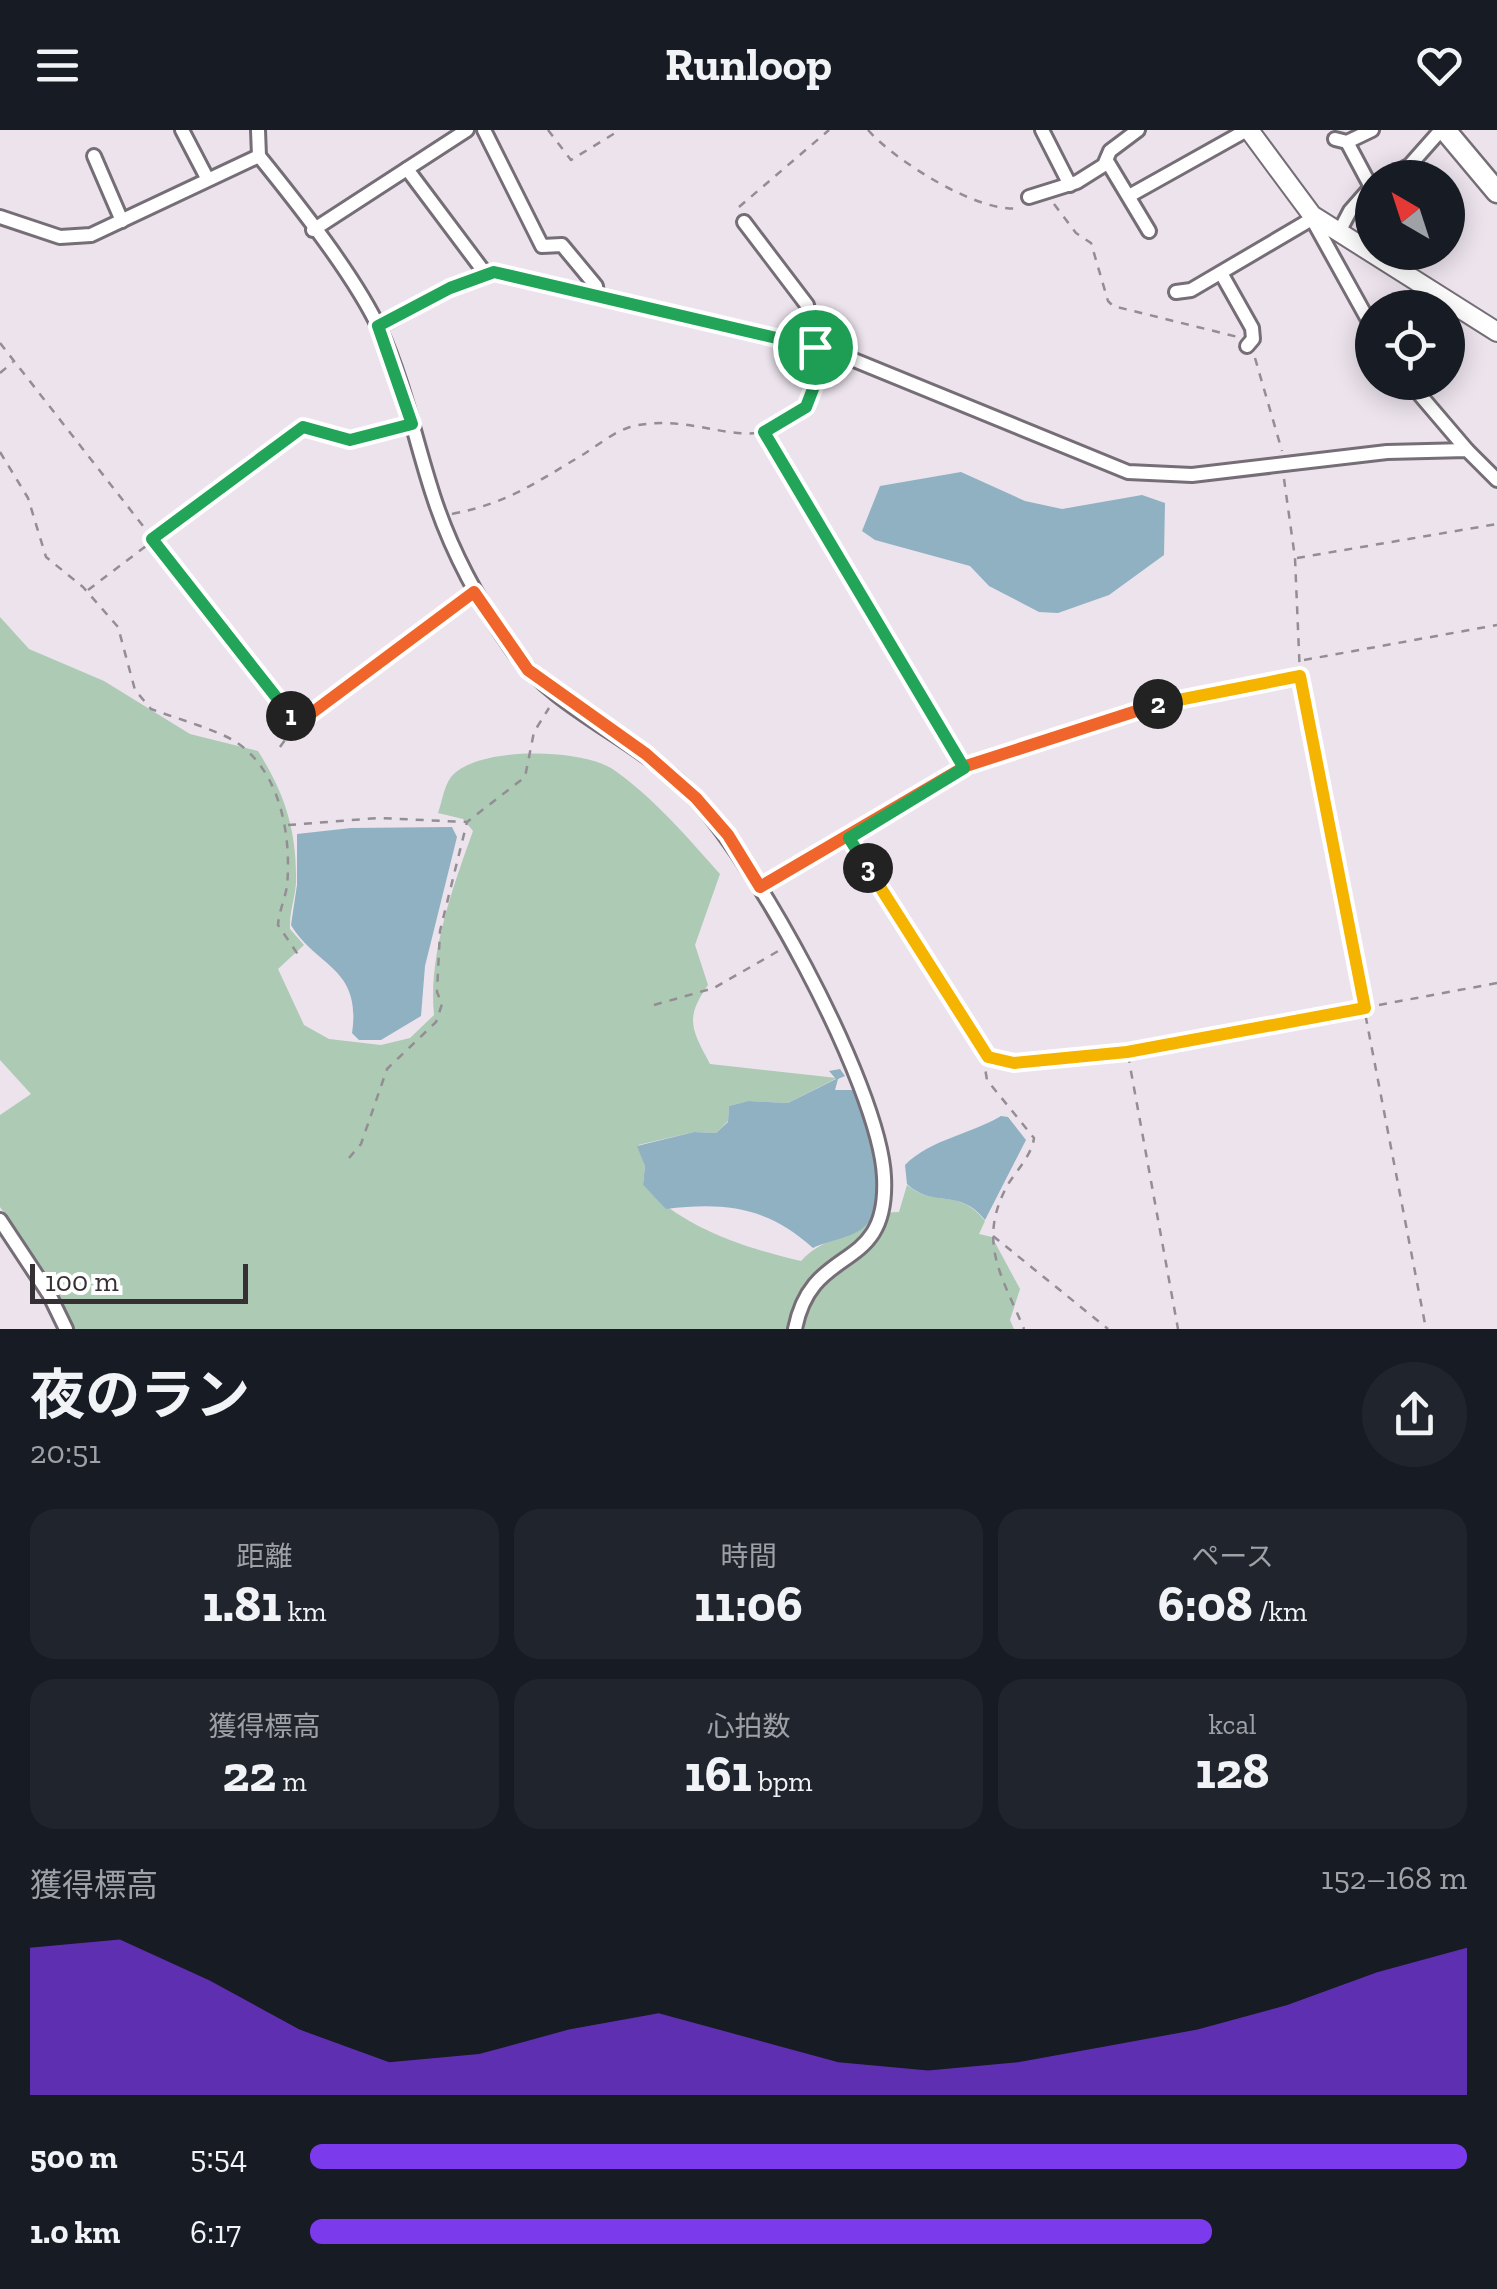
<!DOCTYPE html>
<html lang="ja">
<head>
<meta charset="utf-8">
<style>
  :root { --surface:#171b24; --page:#20242c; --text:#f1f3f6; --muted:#9ea1a6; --accent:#7c3aed }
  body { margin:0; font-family:"Zilla Slab","Noto Sans JP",serif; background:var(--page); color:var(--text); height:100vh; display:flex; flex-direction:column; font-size:38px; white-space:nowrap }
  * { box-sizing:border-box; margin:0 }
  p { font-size:32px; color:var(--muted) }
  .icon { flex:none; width:55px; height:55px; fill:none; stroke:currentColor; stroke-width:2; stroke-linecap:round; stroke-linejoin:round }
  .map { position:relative; height:1199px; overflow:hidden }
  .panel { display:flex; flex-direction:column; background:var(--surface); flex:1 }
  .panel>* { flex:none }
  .needle { width:65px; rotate:321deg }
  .controls { position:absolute; left:1355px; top:30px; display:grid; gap:20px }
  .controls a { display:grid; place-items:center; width:110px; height:110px; border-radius:50%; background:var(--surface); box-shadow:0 5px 25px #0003; font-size:50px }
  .scale { position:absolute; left:30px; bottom:25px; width:218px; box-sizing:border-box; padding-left:10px; border:5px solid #343034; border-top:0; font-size:28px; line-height:35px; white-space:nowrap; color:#343034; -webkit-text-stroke:8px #fff; paint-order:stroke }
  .pin { position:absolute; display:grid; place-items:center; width:85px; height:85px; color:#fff; margin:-42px; border:5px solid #fff; border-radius:50%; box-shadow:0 2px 10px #0007 }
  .km { position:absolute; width:50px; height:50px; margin:-25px; border-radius:50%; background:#222; color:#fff; font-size:28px; line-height:50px; text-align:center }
  .round { display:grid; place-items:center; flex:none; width:105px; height:105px; border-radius:52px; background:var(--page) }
  .headline { display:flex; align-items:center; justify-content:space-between; height:170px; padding:0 30px }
  h1 { font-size:55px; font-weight:700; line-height:75px }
  .metrics { display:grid; grid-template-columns:repeat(3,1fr); gap:15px; height:170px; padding:10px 30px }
  .metrics div { display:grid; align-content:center; border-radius:25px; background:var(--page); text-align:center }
  .metrics b { font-size:50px; font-weight:700 }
  .metrics small { font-size:28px; font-weight:400 }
  .metrics p { font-size:28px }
  .chart { height:280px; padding:20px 30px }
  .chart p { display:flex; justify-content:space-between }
  .chart svg { width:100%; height:180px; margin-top:10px; fill:var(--accent); opacity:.7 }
  ul { padding:0 30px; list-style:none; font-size:32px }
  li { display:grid; grid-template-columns:160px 120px 1fr; align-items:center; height:75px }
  li i { height:25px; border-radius:12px; background:var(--accent) }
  header { display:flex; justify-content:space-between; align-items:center; height:130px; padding:0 30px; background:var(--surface); font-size:45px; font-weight:700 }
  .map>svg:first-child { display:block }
</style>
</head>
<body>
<header><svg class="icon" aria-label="menu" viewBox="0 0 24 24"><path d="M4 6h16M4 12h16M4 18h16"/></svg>Runloop<svg class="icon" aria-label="heart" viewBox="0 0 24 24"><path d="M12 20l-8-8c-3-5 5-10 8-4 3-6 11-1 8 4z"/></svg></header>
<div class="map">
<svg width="1497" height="1199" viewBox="0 0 1497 1199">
  <rect width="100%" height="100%" fill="#ece3ed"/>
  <path fill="#adcab5" d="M 0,487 L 29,519 L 104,551 L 190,604 L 258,621 C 285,664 297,701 296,753 C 295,768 289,784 290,799 L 304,815 L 278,839 L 304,895 L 329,909 L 381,915 L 410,908 L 434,885 C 428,824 453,757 473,701 L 463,689 L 438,683 C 442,672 444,656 451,647 C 476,616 583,618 614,640 C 655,669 687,707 720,744 L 695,815 L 708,855 C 684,889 692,900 710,934 L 837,948 L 788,973 L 748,971 L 729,976 L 728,991 L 716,1003 L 694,1002 L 638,1015 L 645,1036 L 643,1055 C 683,1098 745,1118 801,1131 C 826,1104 852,1111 877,1083 L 899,1082 L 907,1055 C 934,1078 959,1057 985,1091 L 979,1104 L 992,1107 L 1020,1159 L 1010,1190 L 1014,1199 L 74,1199 L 51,1150 L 0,1077 L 0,985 L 31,964 L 0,930 Z"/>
  <g fill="#8fb1c2">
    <polygon points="961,342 1025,371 1062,379 1142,365 1165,373 1164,425 1109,465 1058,483 1039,482 989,456 970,436 875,410 862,401 880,356"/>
    <path d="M 452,697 L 457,707 L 425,836 L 421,886 L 381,910 L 359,910 L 352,903 C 362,837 316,837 291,795 L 297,755 L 297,704 L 351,698 Z"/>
    <path d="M 840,939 L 845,946 L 838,949 L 835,960 L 854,960 C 875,990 897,1068 864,1097 C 852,1108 829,1110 813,1118 C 768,1077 725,1072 666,1079 L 643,1055 L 645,1036 L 637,1016 L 694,1002 L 716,1003 L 728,992 L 729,976 L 748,971 L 788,973 L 836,949 L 829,941 Z"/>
    <path d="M 1001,986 L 1008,987 L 1026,1010 L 985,1090 C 959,1057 933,1079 907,1054 L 905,1035 C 931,1009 969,1005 1001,986 Z"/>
  </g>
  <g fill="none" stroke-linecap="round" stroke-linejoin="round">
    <defs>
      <g id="street">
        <polyline points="182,0 207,48"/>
        <path d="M 258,0 L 259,26 C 297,73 355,146 380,200 C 404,253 415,310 433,365 C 451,421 478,471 512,519 C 553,576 625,604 677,650 C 747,710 880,956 884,1047 C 889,1146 812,1111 795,1199"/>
        <polyline points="484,0 542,116 562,115 596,156 597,163"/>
        <polyline points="1042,0 1070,55"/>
        <polyline points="1335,9 1347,12 1372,0"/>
        <polyline points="1347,12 1371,57"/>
        <polyline points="94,26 122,91"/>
        <polyline points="1107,31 1149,101"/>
        <polyline points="407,39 485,143"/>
        <polyline points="1387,48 1410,35 1441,0"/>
        <polyline points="1129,66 1247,0"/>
        <polyline points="1029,67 1077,52 1104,35 1110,21 1138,0"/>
        <polyline points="0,87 60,107 91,105 259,26"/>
        <polyline points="1311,87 1372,197"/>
        <polyline points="744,92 807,175 815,217"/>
        <polyline points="313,100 467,0"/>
        <polyline points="1339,102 1350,81 1372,56"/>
        <polyline points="1221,143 1252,198 1253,209 1247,216"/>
        <polyline points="1176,162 1191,160 1310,90"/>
        <polyline points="378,197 450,158 494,142 827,219 1128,342 1192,345 1387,322 1467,320 1497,350"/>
        <polyline points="1409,252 1467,320"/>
        <polyline points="0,1090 49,1164 66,1199"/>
      </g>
      <polyline id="secondary" points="1249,0 1312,85 1497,202"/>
      <polyline id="primary" points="1445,0 1497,62"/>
    </defs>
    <use href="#street" stroke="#766e77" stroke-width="18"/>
    <use href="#secondary" stroke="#766e77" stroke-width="22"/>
    <use href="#primary" stroke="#766e77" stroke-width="25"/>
    <g stroke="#948d94" stroke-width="2.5" stroke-dasharray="8 8" stroke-linecap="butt">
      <polyline points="548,0 571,30 620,0"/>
      <path d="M 868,0 C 894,30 980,85 1021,78"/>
      <polyline points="1054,74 1076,103 1091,113 1108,171 1113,176 1238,207"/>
      <polyline points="739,77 829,0"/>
      <polyline points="0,213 297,593"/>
      <polyline points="1255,228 1282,321"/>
      <polyline points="0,243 13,232"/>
      <polyline points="765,304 963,636"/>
      <path d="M 0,322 L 28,368 L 46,427 L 83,457 L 118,497 L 135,560 L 151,579 C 175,588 201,595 225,606 C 279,631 292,703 287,756 C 285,769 279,781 278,795 L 301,829"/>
      <polyline points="1284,349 1295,428 1300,546 1426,1199"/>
      <path d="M 452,384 C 508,373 535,353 584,324 C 598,315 614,302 630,297 C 712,275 780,357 823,233"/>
      <polyline points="1297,428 1497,394"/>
      <polyline points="88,460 303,297 351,310 398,298"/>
      <polyline points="1304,530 1497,495"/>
      <polyline points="280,617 297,593 465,468"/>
      <polyline points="288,695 378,688 467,692 525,647 534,602 549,578"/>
      <polyline points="849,708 988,927 1013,933 1127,922 1497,853"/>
      <polyline points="770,751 966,636 1156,574 1298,547"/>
      <polyline points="654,875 714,858 780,820"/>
      <polyline points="1128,925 1178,1199"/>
      <path d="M 988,927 L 984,932 L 987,950 L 1034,1008 C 1032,1025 1016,1041 1007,1056 C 977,1112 1002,1146 1024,1199"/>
      <polyline points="349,1028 361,1014 387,939 436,892 442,874 437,862 440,801 467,692"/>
      <polyline points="993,1106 1108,1199"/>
    </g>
    <use href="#street" stroke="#fff" stroke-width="12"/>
    <use href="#secondary" stroke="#fff" stroke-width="18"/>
    <use href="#primary" stroke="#fff" stroke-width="20"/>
  </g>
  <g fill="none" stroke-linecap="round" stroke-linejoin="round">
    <defs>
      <polyline id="split-1" points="291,586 152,409 303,297 350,310 412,294 378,196 450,158 494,142 815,217"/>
      <polyline id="split-2" points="291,586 297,594 474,462 528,540 646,624 696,668 728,705 760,757 966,636 1158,574"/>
      <polyline id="split-3" points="868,738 988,927 1014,933 1127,922 1365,878 1300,546 1158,574"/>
      <polyline id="split-4" points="815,217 828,220 806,277 764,302 964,638 849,708 868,738"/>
    </defs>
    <use href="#split-1" stroke="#fff" stroke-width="20"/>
    <use href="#split-2" stroke="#fff" stroke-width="20"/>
    <use href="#split-3" stroke="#fff" stroke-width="20"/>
    <use href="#split-4" stroke="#fff" stroke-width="20"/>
    <use href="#split-1" stroke="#22a559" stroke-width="12"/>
    <use href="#split-2" stroke="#f0652b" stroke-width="12"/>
    <use href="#split-3" stroke="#f5b400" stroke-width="12"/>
    <use href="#split-4" stroke="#22a559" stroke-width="12"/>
  </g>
</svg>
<div class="controls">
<a><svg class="needle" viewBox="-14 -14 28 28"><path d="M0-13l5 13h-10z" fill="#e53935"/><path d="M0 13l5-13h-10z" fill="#9ea1a6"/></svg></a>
<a><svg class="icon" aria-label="locate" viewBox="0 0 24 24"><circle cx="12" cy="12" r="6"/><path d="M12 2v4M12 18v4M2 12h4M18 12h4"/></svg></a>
</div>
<div class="scale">100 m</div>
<div class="pin" style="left:815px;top:217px;background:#1e9e55"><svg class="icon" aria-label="arrive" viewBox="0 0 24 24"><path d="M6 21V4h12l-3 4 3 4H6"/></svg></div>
<b class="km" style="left:291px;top:586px">1</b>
<b class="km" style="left:1158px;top:574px">2</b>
<b class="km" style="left:868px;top:738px">3</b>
</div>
<section class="panel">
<div class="headline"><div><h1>夜のラン</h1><p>20:51</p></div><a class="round"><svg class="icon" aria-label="share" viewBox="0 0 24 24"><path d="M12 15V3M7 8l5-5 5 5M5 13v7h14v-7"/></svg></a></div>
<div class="metrics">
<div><p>距離</p><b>1.81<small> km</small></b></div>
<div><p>時間</p><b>11:06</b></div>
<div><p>ペース</p><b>6:08<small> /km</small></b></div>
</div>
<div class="metrics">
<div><p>獲得標高</p><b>22<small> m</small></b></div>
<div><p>心拍数</p><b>161<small> bpm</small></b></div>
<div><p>kcal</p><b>128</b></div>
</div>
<div class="chart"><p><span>獲得標高</span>152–168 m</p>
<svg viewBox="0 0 160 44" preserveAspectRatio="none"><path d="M0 44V8L10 6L20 16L30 28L40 36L50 34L60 28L70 24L80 30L90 36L100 38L110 36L120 32L130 28L140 22L150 14L160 8V44z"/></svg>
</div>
<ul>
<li><b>500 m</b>5:54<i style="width:100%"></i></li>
<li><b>1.0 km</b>6:17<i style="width:78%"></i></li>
</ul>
</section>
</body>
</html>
